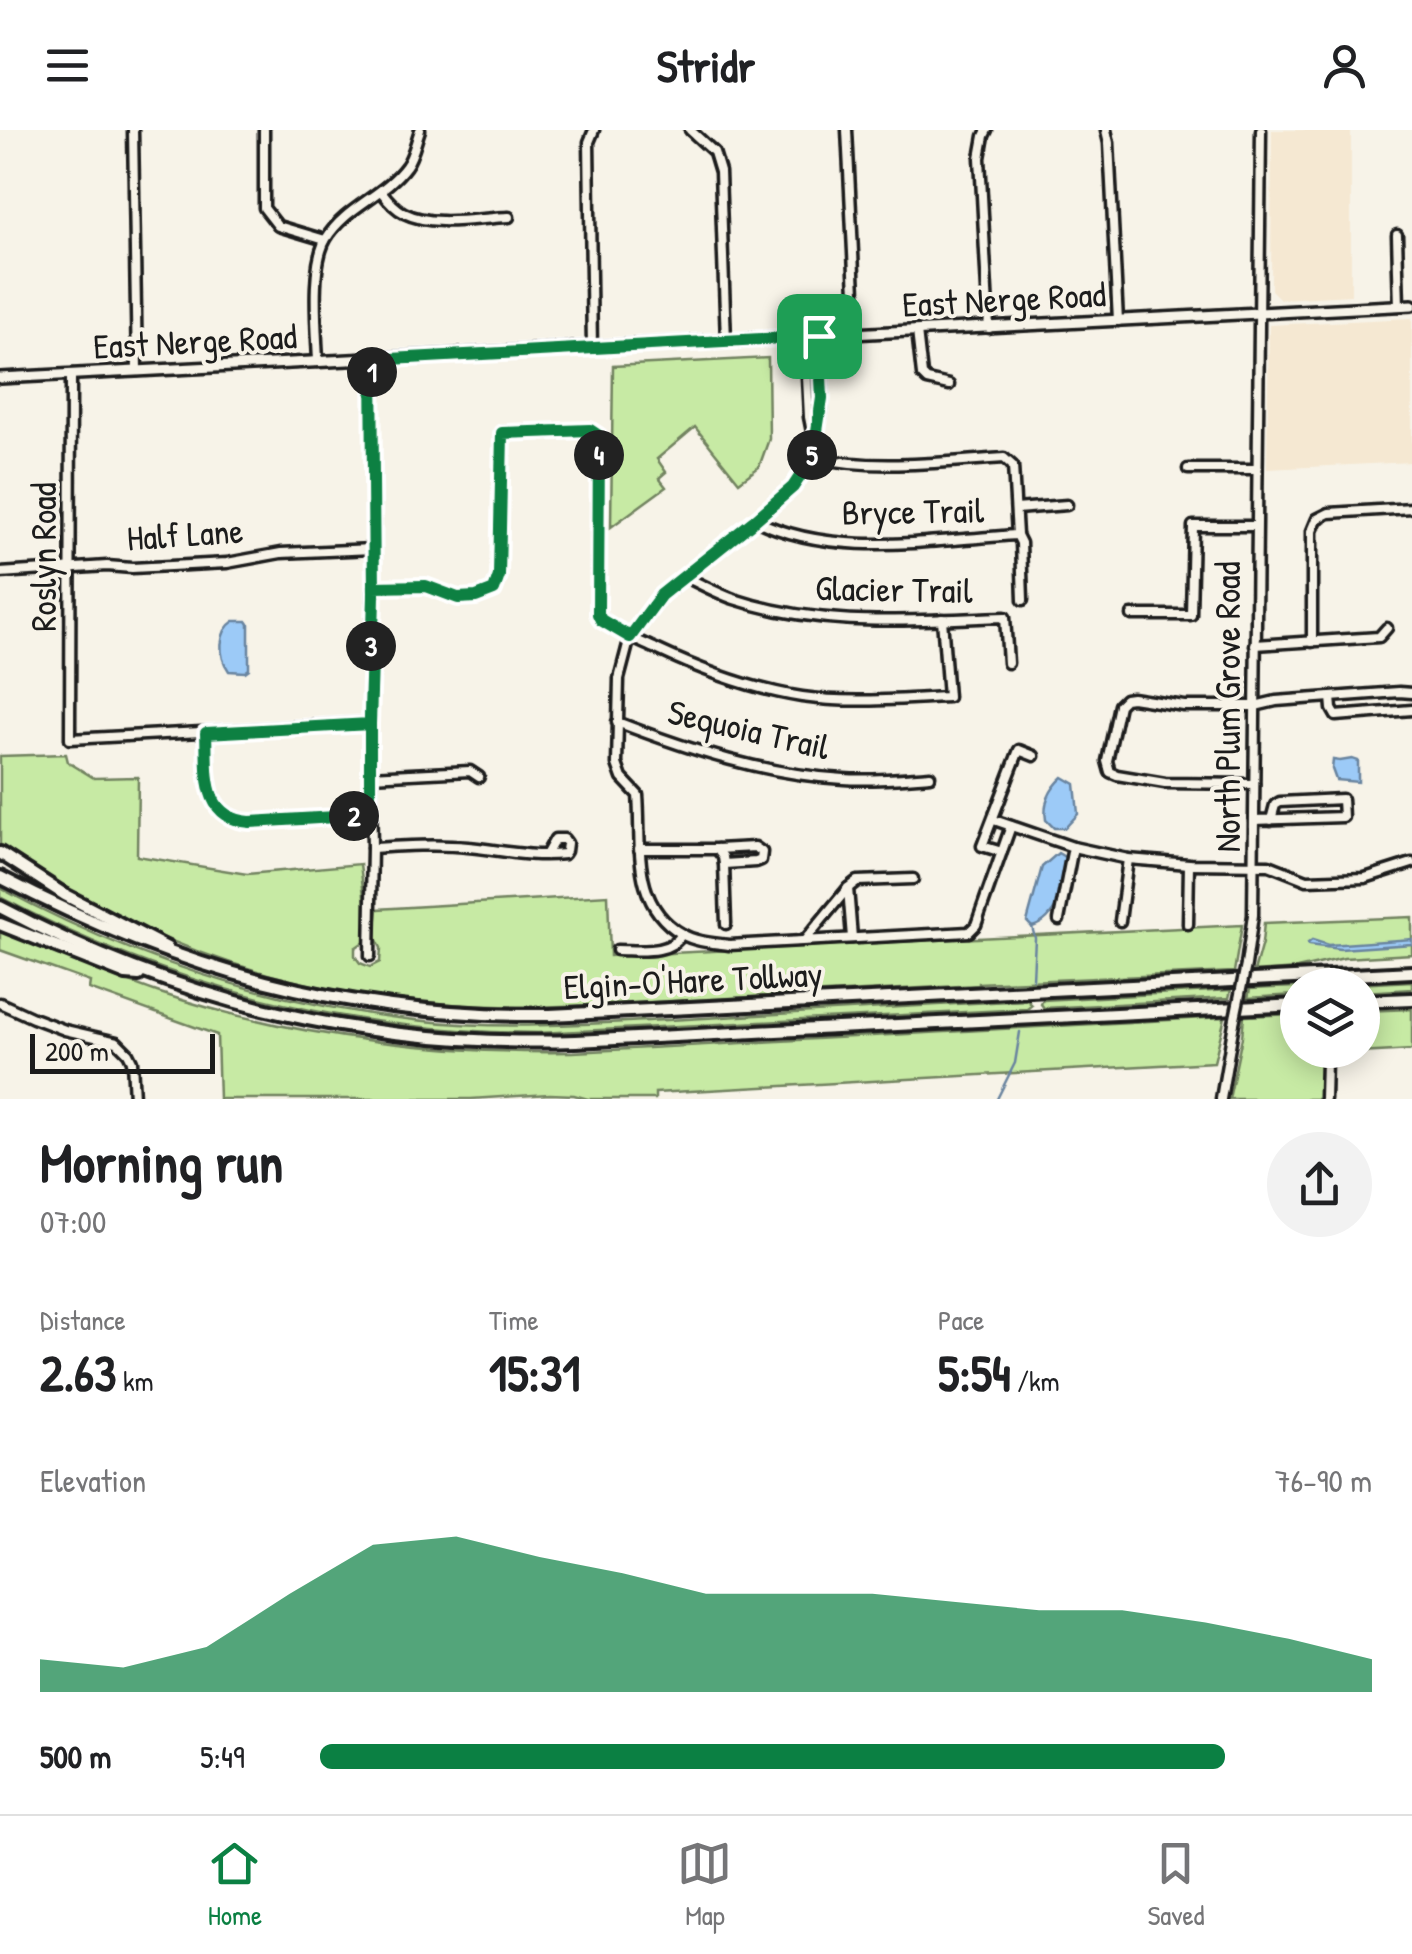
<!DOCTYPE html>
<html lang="en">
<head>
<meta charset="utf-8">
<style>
  :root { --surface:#fff; --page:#f2f2f2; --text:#202124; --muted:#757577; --line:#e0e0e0; --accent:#0b8043 }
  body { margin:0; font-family:"Patrick Hand",sans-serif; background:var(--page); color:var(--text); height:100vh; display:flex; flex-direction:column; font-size:38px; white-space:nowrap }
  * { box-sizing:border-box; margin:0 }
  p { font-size:32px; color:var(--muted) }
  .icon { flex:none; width:55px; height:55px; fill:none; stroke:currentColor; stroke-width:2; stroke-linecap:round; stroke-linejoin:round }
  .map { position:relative; height:969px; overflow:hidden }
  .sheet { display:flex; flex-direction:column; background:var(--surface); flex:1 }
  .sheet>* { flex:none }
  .buttons { position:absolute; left:1280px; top:838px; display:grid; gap:20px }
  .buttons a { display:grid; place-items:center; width:100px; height:100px; border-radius:50%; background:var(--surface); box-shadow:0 5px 25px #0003; font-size:50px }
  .scale { position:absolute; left:30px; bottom:25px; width:185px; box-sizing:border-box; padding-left:10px; border:5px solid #1c1c1c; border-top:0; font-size:28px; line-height:35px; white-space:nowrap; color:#1c1c1c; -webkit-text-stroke:8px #f7f3e8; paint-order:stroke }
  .pin { position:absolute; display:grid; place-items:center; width:85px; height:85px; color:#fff; margin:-42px; border-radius:20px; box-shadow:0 5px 15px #0006 }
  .km { position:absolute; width:50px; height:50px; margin:-25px; border-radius:50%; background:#222; color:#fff; font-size:28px; line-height:50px; text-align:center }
  .round { display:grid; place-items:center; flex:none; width:105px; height:105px; border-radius:52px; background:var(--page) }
  .headline { display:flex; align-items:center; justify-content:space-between; height:170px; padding:0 40px }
  h1 { font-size:55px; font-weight:700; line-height:75px }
  .metrics { display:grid; grid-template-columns:repeat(3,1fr); gap:15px; height:170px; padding:10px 40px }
  .metrics div { display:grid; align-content:center }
  .metrics b { font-size:50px; font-weight:700 }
  .metrics small { font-size:28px; font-weight:400 }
  .metrics p { font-size:28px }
  .chart { height:280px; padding:20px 40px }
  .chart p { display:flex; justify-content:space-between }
  .chart svg { width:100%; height:180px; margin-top:10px; fill:var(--accent); opacity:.7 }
  ul { padding:0 40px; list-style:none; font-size:32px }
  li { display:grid; grid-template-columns:160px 120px 1fr; align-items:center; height:75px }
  li i { height:25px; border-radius:12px; background:var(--accent) }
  header { display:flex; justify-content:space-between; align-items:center; height:130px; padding:0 40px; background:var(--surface); font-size:45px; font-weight:700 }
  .tab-bar { display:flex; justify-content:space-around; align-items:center; height:140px; border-top:2px solid var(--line); background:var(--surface); font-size:28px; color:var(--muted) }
  .tab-bar a { display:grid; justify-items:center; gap:5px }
  .tab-bar .active { color:var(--accent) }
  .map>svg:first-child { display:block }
</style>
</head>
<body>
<header><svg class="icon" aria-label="menu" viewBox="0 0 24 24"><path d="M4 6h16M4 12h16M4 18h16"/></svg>Stridr<svg class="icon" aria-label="person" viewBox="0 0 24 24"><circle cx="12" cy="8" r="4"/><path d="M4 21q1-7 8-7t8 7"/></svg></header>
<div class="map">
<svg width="1412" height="969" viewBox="0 0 1412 969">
  <rect width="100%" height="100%" fill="#f7f3e8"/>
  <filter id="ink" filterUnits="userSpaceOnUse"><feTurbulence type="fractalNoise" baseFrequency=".01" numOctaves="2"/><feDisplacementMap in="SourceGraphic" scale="20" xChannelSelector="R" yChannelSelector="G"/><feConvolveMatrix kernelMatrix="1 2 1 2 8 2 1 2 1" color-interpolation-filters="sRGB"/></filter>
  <g filter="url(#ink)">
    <g fill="#f5e8d2">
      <polygon points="1272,0 1351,0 1351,165 1280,169 1271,160"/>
      <polygon points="1412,188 1412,332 1267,339 1269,195"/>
    </g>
    <g fill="#c7eaa4" stroke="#728360" stroke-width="2.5">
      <polygon points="768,228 769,309 759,337 739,352 695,297 657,329 666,342 659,348 666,357 611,397 613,236"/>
      <path d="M 66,624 L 68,632 L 94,648 L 138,647 L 137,726 L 247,744 L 360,734 L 365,773 L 365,811 L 355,818 L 355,826 L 360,833 L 370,837 L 380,832 L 381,818 L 375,806 L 378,779 L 608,765 L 610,826 L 1242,795 L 1234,842 L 979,853 L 979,855 C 883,860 788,865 692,870 C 612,874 531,880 450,874 C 284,864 136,812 0,717 L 0,626 Z"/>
      <path d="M 0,758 C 130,828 268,874 415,890 C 506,901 597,893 687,889 C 800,883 914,876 1027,870 L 1032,875 L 1027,879 L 538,903 C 344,902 171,857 0,767 Z"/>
      <polygon points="1412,787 1412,824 1344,828 1297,839 1254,842 1262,813 1264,793"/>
      <path d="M 0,798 C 53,817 103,844 157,862 C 291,907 431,924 573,922 L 1225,887 L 1214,932 L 655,963 L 655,969 L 588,969 L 574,965 L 550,964 L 471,969 L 219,969 L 217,905 L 89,859 L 90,852 L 0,820 Z"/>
      <polygon points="1412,851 1412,859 1363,862 1362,855 1338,855"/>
      <polygon points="1297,857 1297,865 1248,868 1250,859"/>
      <polygon points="1231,860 1229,868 1044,878 1041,874 1043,870"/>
      <polygon points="1412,879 1412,920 1323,925 1321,969 1229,969 1242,907 1244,886 1297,884 1298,920 1362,920 1363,881"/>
    </g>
    <g fill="#9ccaf7" stroke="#69849f" stroke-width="2.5">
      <path d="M 234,491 L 247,491 L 249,494 L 249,539 L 245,542 L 229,541 C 218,526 218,501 234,491 Z"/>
      <polygon points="1352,629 1358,631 1358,652 1336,650 1332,639 1333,630 1340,631"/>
      <path d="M 1063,647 L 1075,654 L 1078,684 L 1065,698 L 1054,698 L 1046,690 C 1043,672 1050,659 1063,647 Z"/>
      <path d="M 1058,723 L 1068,729 C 1067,753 1058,790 1032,797 L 1027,792 L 1042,737 Z"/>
      <polygon points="1412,809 1412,814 1340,819 1309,815 1308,813 1312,810 1328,815"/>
    </g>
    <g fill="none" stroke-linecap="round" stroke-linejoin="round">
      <g stroke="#69849f" stroke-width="2.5">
        <polyline points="1032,797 1035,808 1033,849"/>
        <polyline points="997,969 1015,933 1020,902"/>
      </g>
      <defs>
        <g id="minor">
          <polyline points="133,0 137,241"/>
          <polyline points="264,0 264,78 278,96 325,110"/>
          <polyline points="690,0 714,22 720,42 726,211"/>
          <polyline points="847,0 857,204"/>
          <polyline points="987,0 984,6 980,28 989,198"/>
          <polyline points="1106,0 1109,13 1118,191"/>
          <path d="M 381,61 C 387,69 394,78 404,83 C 434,98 477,88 509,87"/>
          <polyline points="1397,105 1399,176"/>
          <polyline points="917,201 922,245 927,250 949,255"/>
          <path d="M 805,207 L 809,287 L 813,307 C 829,279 821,237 819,206"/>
          <polyline points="592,218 589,12 594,0"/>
          <path d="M 318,232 C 317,200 310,136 326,109 C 345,77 384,66 406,36 C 413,27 416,11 420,0"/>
          <polyline points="71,245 70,609 370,593"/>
          <path d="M 813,307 L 812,327 L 793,357 L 755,390 L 661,465 L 630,507 L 619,549 L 617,634 L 622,648 L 638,665 C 642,714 630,774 682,804 C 695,812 714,813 729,815 L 969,802 L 976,795 L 1011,696"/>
          <path d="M 812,327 C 875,341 940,332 1004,328 L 1013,336 L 1017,405 L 1021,413 L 1023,470"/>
          <polyline points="1188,339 1257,339"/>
          <polyline points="1016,379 1067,375"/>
          <path d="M 755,390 C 835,429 931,410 1017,405"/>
          <polyline points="0,443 107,436 132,438 227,433 281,423 373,419"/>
          <path d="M 684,446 C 700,454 717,463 734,469 C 824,499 912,490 1005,487 L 1008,533"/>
          <path d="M 374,457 L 426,456 L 458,468 L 476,467 L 493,460 L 499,446 L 502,303 L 590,300 L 599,306 L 598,484 C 611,501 637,510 656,519 C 703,541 751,559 802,567 C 850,574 900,569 948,567 L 942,489"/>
          <polyline points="1132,485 1191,485 1193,396 1256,396"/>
          <polyline points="1312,512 1312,401 1317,389 1329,383 1412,378"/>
          <polyline points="1255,515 1379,507 1387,498"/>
          <polyline points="1331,567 1332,579 1336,586 1412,580"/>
          <path d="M 617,592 C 690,620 766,645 844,649 C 872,651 902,648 930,646"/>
          <path d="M 206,603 C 208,645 201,692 258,692 L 370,685"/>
          <polyline points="370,646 470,641 479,647"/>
          <polyline points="1254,654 1165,653 1117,645 1110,642 1107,631 1119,575 1125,569 1132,568 1184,576 1255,576 1276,571 1399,562 1412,563"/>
          <polyline points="994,690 1073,717 1128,729 1189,734 1269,735 1307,750 1365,748 1412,733"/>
          <polyline points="1254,690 1343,687 1342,669 1280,672 1275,675 1271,690"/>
          <path d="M 372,718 C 404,716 436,714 468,717 C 500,720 531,728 564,724 L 566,721 L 567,713 L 564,709 L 555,709 L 546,725"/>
          <polyline points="639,719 717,719 755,717 762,722 761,730 756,732 724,734"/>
          <polyline points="717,719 723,727 724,734 726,794"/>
          <polyline points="1002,722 982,716 1019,620 1034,626"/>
          <polyline points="848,758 852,808"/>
          <polyline points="1059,790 1073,717"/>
          <polyline points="1120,791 1128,729"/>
          <polyline points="1188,794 1189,734"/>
          <polyline points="805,810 848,758 857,751 913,749"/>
          <path d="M 617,820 C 639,820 670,825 682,804"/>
          <polyline points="370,826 372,718 370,593 374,450 372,229"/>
          <polyline points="1246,835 1253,785 1261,0"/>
          <polyline points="0,873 33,888 65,900 117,912 128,923 132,931 134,969"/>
          <polyline points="1221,969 1234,893"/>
          <polyline points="1325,969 1326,930"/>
        </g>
        <polyline id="major" points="0,248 1412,175"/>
        <g id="highway">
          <polyline points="0,723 65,765 167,818"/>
          <path d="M 0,747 C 181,841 345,887 550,885 L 1412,842"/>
          <path d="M 0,777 C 186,875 367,917 576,911 L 1298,875"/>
          <polyline points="0,794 126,844 139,845"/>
          <polyline points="1362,871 1412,869"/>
        </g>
      </defs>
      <use href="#minor" stroke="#1c1c1c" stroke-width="15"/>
      <use href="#major" stroke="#1c1c1c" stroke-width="16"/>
      <use href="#highway" stroke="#1c1c1c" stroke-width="18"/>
      <use href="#minor" stroke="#f7f3e8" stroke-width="8"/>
      <use href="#major" stroke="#f7f3e8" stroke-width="9"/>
      <use href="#highway" stroke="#f7f3e8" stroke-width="10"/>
      <defs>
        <polyline id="minor-bridge" points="1234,893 1246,835"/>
      </defs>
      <use href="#minor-bridge" stroke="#1c1c1c" stroke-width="15" stroke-linecap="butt"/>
      <use href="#minor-bridge" stroke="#f7f3e8" stroke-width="8"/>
    </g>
  </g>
  <g fill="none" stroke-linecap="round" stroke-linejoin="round" filter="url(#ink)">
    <defs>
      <path id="route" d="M 819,206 L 372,230 L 374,465 L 370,594 L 370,685 L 250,692 C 200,688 208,640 206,603 L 370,594 C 370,548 374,502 374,457 L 426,456 L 458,468 L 476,467 L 494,460 L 499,446 L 502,303 L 590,300 L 599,306 L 598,484 L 601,490 L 630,507 L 661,465 L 755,390 L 793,357 L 812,328 L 813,307 L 817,301 L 822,268 L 819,206"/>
    </defs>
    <use href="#route" stroke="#fff" stroke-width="20"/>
    <use href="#route" stroke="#0b8043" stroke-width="12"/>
  </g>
  <g text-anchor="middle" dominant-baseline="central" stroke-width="8" stroke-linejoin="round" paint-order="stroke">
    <g font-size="35" fill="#1c1c1c" stroke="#f7f3e8">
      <text transform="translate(1004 169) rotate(-3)">East Nerge Road</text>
      <text transform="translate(195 211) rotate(-3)">East Nerge Road</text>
      <text transform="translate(913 381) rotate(-1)">Bryce Trail</text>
      <text transform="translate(185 404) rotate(-4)">Half Lane</text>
      <text transform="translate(43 427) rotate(-90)">Roslyn Road</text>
      <text transform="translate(894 459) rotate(1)">Glacier Trail</text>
      <text transform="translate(1227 577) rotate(-90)">North Plum Grove Road</text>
      <text transform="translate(749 599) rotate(13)">Sequoia Trail</text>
      <text transform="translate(693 850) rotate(-3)">Elgin-O'Hare Tollway</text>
    </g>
  </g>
</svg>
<div class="buttons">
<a><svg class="icon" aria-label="layers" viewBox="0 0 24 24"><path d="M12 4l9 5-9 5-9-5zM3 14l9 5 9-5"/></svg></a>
</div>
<div class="scale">200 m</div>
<div class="pin" style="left:819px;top:206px;background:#1e9e55"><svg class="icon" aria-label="arrive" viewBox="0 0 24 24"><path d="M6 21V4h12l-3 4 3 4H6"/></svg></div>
<b class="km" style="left:372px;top:242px">1</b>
<b class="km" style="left:354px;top:686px">2</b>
<b class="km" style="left:371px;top:516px">3</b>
<b class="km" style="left:599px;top:325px">4</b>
<b class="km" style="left:812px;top:325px">5</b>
</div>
<section class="sheet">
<div class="headline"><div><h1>Morning run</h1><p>07:00</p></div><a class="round"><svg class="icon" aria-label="share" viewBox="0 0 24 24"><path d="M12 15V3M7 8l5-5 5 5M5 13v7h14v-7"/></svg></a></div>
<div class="metrics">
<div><p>Distance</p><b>2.63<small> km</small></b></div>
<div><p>Time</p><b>15:31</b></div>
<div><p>Pace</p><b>5:54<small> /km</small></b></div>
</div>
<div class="chart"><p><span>Elevation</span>76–90 m</p>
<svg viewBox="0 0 160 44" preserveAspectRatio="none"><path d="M0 44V36L10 38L20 33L30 20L40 8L50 6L60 11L70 15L80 20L90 20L100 20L110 22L120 24L130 24L140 27L150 31L160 36V44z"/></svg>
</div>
<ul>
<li><b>500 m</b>5:49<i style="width:86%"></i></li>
</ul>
</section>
<nav class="tab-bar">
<a class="active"><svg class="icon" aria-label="home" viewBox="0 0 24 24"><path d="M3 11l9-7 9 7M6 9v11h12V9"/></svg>Home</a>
<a><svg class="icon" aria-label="map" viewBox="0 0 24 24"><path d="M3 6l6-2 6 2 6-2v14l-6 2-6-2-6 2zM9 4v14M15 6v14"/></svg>Map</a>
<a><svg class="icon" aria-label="saved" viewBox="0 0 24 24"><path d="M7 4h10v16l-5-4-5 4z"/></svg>Saved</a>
</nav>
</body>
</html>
